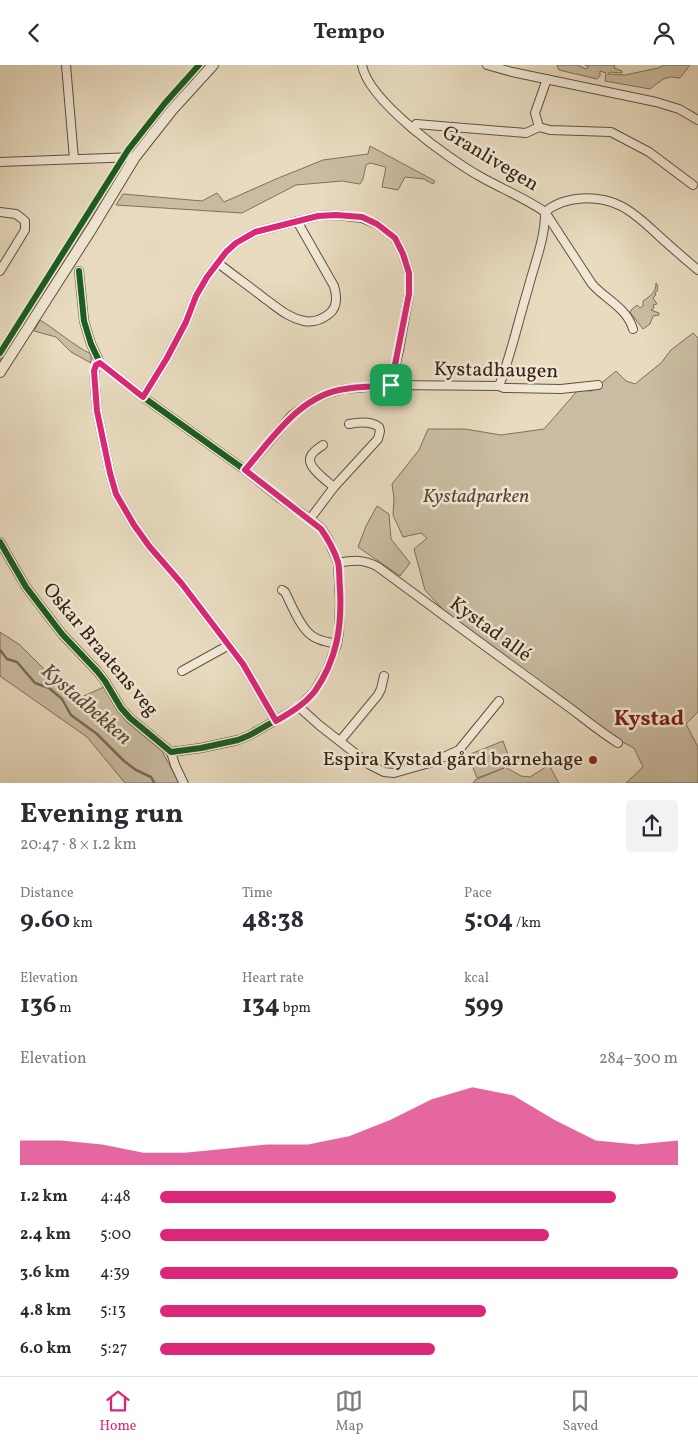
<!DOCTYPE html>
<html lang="en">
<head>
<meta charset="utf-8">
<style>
  :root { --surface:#fff; --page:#f2f2f3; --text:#2b2b33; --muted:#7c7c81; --line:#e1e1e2; --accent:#db2777 }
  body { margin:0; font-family:Vollkorn,serif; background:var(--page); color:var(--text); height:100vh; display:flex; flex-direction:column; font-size:19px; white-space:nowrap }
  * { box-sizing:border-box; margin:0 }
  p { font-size:16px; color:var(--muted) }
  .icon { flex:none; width:28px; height:28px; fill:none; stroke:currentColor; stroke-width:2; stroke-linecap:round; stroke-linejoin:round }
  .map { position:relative; height:718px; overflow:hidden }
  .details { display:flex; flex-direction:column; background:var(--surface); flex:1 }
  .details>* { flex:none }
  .pin { position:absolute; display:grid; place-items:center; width:42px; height:42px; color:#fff; margin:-21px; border-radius:10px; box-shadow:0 2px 8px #0006 }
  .round { display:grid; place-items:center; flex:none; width:52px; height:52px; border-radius:5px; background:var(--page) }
  .summary { display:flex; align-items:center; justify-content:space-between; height:85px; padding:0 20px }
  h1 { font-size:28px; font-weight:700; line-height:38px }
  .metrics { display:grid; grid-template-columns:repeat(3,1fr); gap:8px; height:85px; padding:5px 20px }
  .metrics div { display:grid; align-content:center }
  .metrics b { font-size:25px; font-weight:700 }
  .metrics small { font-size:14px; font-weight:400 }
  .metrics p { font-size:14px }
  .chart { height:140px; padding:10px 20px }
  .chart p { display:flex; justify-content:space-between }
  .chart svg { width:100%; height:90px; margin-top:5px; fill:var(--accent); opacity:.7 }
  ul { padding:0 20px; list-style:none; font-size:16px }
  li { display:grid; grid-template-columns:80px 60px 1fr; align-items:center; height:38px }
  li i { height:12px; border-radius:6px; background:var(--accent) }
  header { display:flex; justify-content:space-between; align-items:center; height:65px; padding:0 20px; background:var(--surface); font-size:22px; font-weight:700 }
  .dock { display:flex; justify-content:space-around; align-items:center; height:70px; border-top:1px solid var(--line); background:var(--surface); font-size:14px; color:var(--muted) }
  .dock a { display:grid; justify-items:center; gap:2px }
  .dock .current { color:var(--accent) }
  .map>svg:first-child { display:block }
</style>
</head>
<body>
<header><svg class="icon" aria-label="back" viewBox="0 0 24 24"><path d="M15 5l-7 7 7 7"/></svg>Tempo<svg class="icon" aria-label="person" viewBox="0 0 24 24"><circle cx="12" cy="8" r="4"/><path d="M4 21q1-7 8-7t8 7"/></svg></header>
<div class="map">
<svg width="698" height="719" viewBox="0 0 698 719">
  <rect width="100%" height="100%" fill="#e8dbbf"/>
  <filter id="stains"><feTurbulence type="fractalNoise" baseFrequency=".004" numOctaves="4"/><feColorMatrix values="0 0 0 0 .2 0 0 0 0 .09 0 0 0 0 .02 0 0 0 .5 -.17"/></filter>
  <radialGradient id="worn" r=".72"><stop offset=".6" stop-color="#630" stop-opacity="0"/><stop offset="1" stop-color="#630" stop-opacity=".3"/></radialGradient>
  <g fill="#cabca2" stroke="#806f5c">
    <polygon points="577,0 586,4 589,2 585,0 615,0 614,3 622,6 622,8 610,7 608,9 625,10 658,3 664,0 690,0 680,13 670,12 663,14 650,24 605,16 606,8 600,6 600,11 597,14 559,5 557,0"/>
    <polygon points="370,81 435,116 433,119 424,114 405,112 398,125 382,122 386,102 370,98 366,100 363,114 360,119 342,116 296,120 242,148 116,140 123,129 202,136 217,128 224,137 276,114 323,95 368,89"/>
    <polygon points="118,105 119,109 0,299 0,292"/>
    <path d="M 656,218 L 658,221 L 657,223 L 658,225 L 655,228 L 656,230 L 653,233 L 657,239 L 653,240 L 654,243 L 651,245 L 659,248 L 659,250 L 653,251 L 650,259 L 643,264 L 630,247 L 631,245 L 637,240 L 640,243 L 643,241 L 643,236 C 650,231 656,228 656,218 Z"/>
    <path d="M 40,255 C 58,266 73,280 91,289 L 91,298 L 71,287 L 56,272 L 34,266 Z"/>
    <polygon points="693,268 698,273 698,647 686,659 698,682 698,718 626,718 643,702 634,683 613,672 447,549 425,525 414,484 427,473 421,468 403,472 393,450 394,433 392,419 419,385 428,364 465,364 501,370 544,364 578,325 592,326 616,306 626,316 635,319 661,298 671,285"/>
    <polygon points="377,441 389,449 391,474 410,498 400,511 358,482 366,461"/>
    <polygon points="0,567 20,580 75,635 104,622 117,644 127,657 162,686 179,718 125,718 87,672 0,611"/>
    <polygon points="503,676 512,700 507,703 521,711 530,712 549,700 559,718 473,718 475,715 504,703 477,713 468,690"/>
  </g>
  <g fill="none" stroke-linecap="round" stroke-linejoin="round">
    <polyline stroke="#7d6b59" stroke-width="2.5" points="0,585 7,594 17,597 35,618 49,623 62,634 71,650 97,669 124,696 136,705 151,712 155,719"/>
    <defs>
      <g id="minor">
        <polyline points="66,0 74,94"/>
        <path d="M 362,0 C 368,36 450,95 481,112 C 502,124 525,133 545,147 L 592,219 C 605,234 627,243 633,264"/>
        <polyline points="487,0 512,7 656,37 679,44 698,55"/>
        <polyline points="547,14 535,48 539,62 550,65 611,67 649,87 693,120"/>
        <polyline points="412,63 416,59 526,68 539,62"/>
        <polyline points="0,97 135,92"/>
        <polyline points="0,147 16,149 25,156 25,165 0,206"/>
        <path d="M 545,147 C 565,130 598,130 621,141 C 635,148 647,160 658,170 C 671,182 685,194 698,205"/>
        <path d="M 218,198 C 233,210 249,221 264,233 C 277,242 288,253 304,256 C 313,258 321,255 329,249 C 338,242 337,231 334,221 L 297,156"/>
        <polyline points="100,298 97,300 94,307 97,346 110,408 116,429 134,460 149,481 182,519 243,599 276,656"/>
        <path d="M 499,321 C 511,290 518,257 528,224 C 534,200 545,174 545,149"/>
        <polyline points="143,332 167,293 186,257 196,231 207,212 226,187 236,178 255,167 318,151 336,150 362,153 377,159 395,173 403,189 409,208 409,229 399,285 391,320"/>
        <path d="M 323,380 C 319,383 313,386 311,391 C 305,401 327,416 334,422"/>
        <polyline points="245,405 292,350 315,334 329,328 344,324 391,320 499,321 504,323 561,324 598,320"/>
        <path d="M 310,454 L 334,422 L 378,374 L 380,366 L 379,362 C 371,356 359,357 349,359"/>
        <polyline points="0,477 26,522 62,569 97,606 105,616 121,643 130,653 171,687 201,683 238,675 250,670 299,642 314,627 327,605 337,579 339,567 340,536 338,498 328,474 321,463 310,454 281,434 245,405 143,332 100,298 91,279 84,256 79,206"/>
        <path d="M 338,498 C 353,495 364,494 378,502 C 438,546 498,591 559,635 C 579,649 597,665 618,678"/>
        <path d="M 282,525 L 285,527 C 291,539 300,562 311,570 C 318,576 328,577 337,579"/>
        <polyline points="182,606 229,580"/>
        <polyline points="299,642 319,660 370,700 384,707 394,708 433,697 459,685 499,636"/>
        <polyline points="340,676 378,630 381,624 384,611"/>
        <polyline points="171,687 175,700 184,719"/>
      </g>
      <polyline id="tertiary" points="0,307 92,163 135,92 172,45 213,0"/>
    </defs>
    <use href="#minor" stroke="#635040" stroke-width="10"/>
    <use href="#tertiary" stroke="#635040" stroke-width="12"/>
    <use href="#minor" stroke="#f0e8d5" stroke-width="8"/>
    <use href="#tertiary" stroke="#f0e8d5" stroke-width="10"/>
    <defs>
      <g id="cycleway">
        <polyline points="0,288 128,85 165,38 199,0"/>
        <polyline points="0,477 26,522 62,569 97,606 105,616 121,643 130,653 171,687 201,683 238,675 250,670 299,642 314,627 327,605 337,579 339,567 340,536 338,498 328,474 321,463 310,454 281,434 245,405 143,332 100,298 91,279 84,256 79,206"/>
      </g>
    </defs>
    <use href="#cycleway" stroke="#f0e8d5" stroke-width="9"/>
    <use href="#cycleway" stroke="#1b5e20" stroke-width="6"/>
  </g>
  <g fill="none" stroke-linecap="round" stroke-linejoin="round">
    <defs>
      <path id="route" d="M 336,150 L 362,152 L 377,159 L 395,173 L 403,189 L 409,208 L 409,229 L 391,320 C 376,322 360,321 345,324 C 300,330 273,373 245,405 L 321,464 C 328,474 334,485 338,497 C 340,506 339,515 340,524 C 342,562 337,594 315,626 C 305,639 290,648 276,656 L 243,599 L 182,519 L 149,481 L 134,460 L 116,429 L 110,408 L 97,346 L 94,306 L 96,300 L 100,298 L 143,332 L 167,293 L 186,257 L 196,231 L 207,212 L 226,187 L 236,178 L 255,167 L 318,151 Z"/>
    </defs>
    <use href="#route" stroke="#fff" stroke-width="10"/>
    <use href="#route" stroke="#db2777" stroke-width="6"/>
  </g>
  <circle fill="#8f2418" stroke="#f0e8d5" stroke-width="2" cx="593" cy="695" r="5"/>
  <g text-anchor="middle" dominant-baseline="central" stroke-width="5" stroke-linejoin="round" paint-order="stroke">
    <g font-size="20" fill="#372216" stroke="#f0e8d5">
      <text transform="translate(490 94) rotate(31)">Granlivegen</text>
      <text transform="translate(496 306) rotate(1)">Kystadhaugen</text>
      <text transform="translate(490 565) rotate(36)">Kystad allé</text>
      <text transform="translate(100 585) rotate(50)">Oskar Braatens veg</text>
    </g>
    <g font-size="20" font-style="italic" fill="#5c4839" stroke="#f0e8d5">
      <text x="476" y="432">Kystadparken</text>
    </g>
    <g font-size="20" fill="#372216" stroke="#f0e8d5" text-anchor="end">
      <text x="583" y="695">Espira Kystad gård barnehage</text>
    </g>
    <g font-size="21" font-style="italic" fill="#604d3d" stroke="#f0e8d5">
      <text transform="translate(86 640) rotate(41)">Kystadbekken</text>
    </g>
    <g font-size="22" font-weight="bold" fill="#7a1f14" stroke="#f0e8d5">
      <text x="649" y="654">Kystad</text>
    </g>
  </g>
  <rect width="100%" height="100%" filter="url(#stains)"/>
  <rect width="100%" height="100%" fill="url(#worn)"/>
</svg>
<div class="pin" style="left:391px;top:320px;background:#1e9e55"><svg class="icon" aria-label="arrive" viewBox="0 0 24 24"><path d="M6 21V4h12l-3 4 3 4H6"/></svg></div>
</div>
<section class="details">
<div class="summary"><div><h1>Evening run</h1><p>20:47 · 8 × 1.2 km</p></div><a class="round"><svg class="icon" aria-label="share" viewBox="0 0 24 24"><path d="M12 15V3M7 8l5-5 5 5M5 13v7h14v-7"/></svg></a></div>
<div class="metrics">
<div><p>Distance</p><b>9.60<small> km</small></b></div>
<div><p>Time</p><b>48:38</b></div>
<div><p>Pace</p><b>5:04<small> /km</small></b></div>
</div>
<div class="metrics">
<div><p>Elevation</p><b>136<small> m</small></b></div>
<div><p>Heart rate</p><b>134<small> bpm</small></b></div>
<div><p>kcal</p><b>599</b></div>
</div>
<div class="chart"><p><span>Elevation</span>284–300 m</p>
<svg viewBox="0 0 160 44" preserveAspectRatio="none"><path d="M0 44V32L10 32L20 34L30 38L40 38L50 36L60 34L70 34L80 30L90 22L100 12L110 6L120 10L130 22L140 32L150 34L160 32V44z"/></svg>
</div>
<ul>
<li><b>1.2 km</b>4:48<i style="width:88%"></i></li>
<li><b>2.4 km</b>5:00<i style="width:75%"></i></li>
<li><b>3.6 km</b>4:39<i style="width:100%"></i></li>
<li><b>4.8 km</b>5:13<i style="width:63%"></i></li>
<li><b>6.0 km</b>5:27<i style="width:53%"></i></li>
</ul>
</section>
<nav class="dock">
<a class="current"><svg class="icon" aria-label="home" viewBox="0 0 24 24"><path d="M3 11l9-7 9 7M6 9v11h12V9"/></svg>Home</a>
<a><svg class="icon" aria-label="map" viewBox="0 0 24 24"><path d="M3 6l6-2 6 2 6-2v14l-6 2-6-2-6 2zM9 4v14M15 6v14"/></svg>Map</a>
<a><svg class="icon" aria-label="saved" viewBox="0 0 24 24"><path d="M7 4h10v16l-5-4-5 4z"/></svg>Saved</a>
</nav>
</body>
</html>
